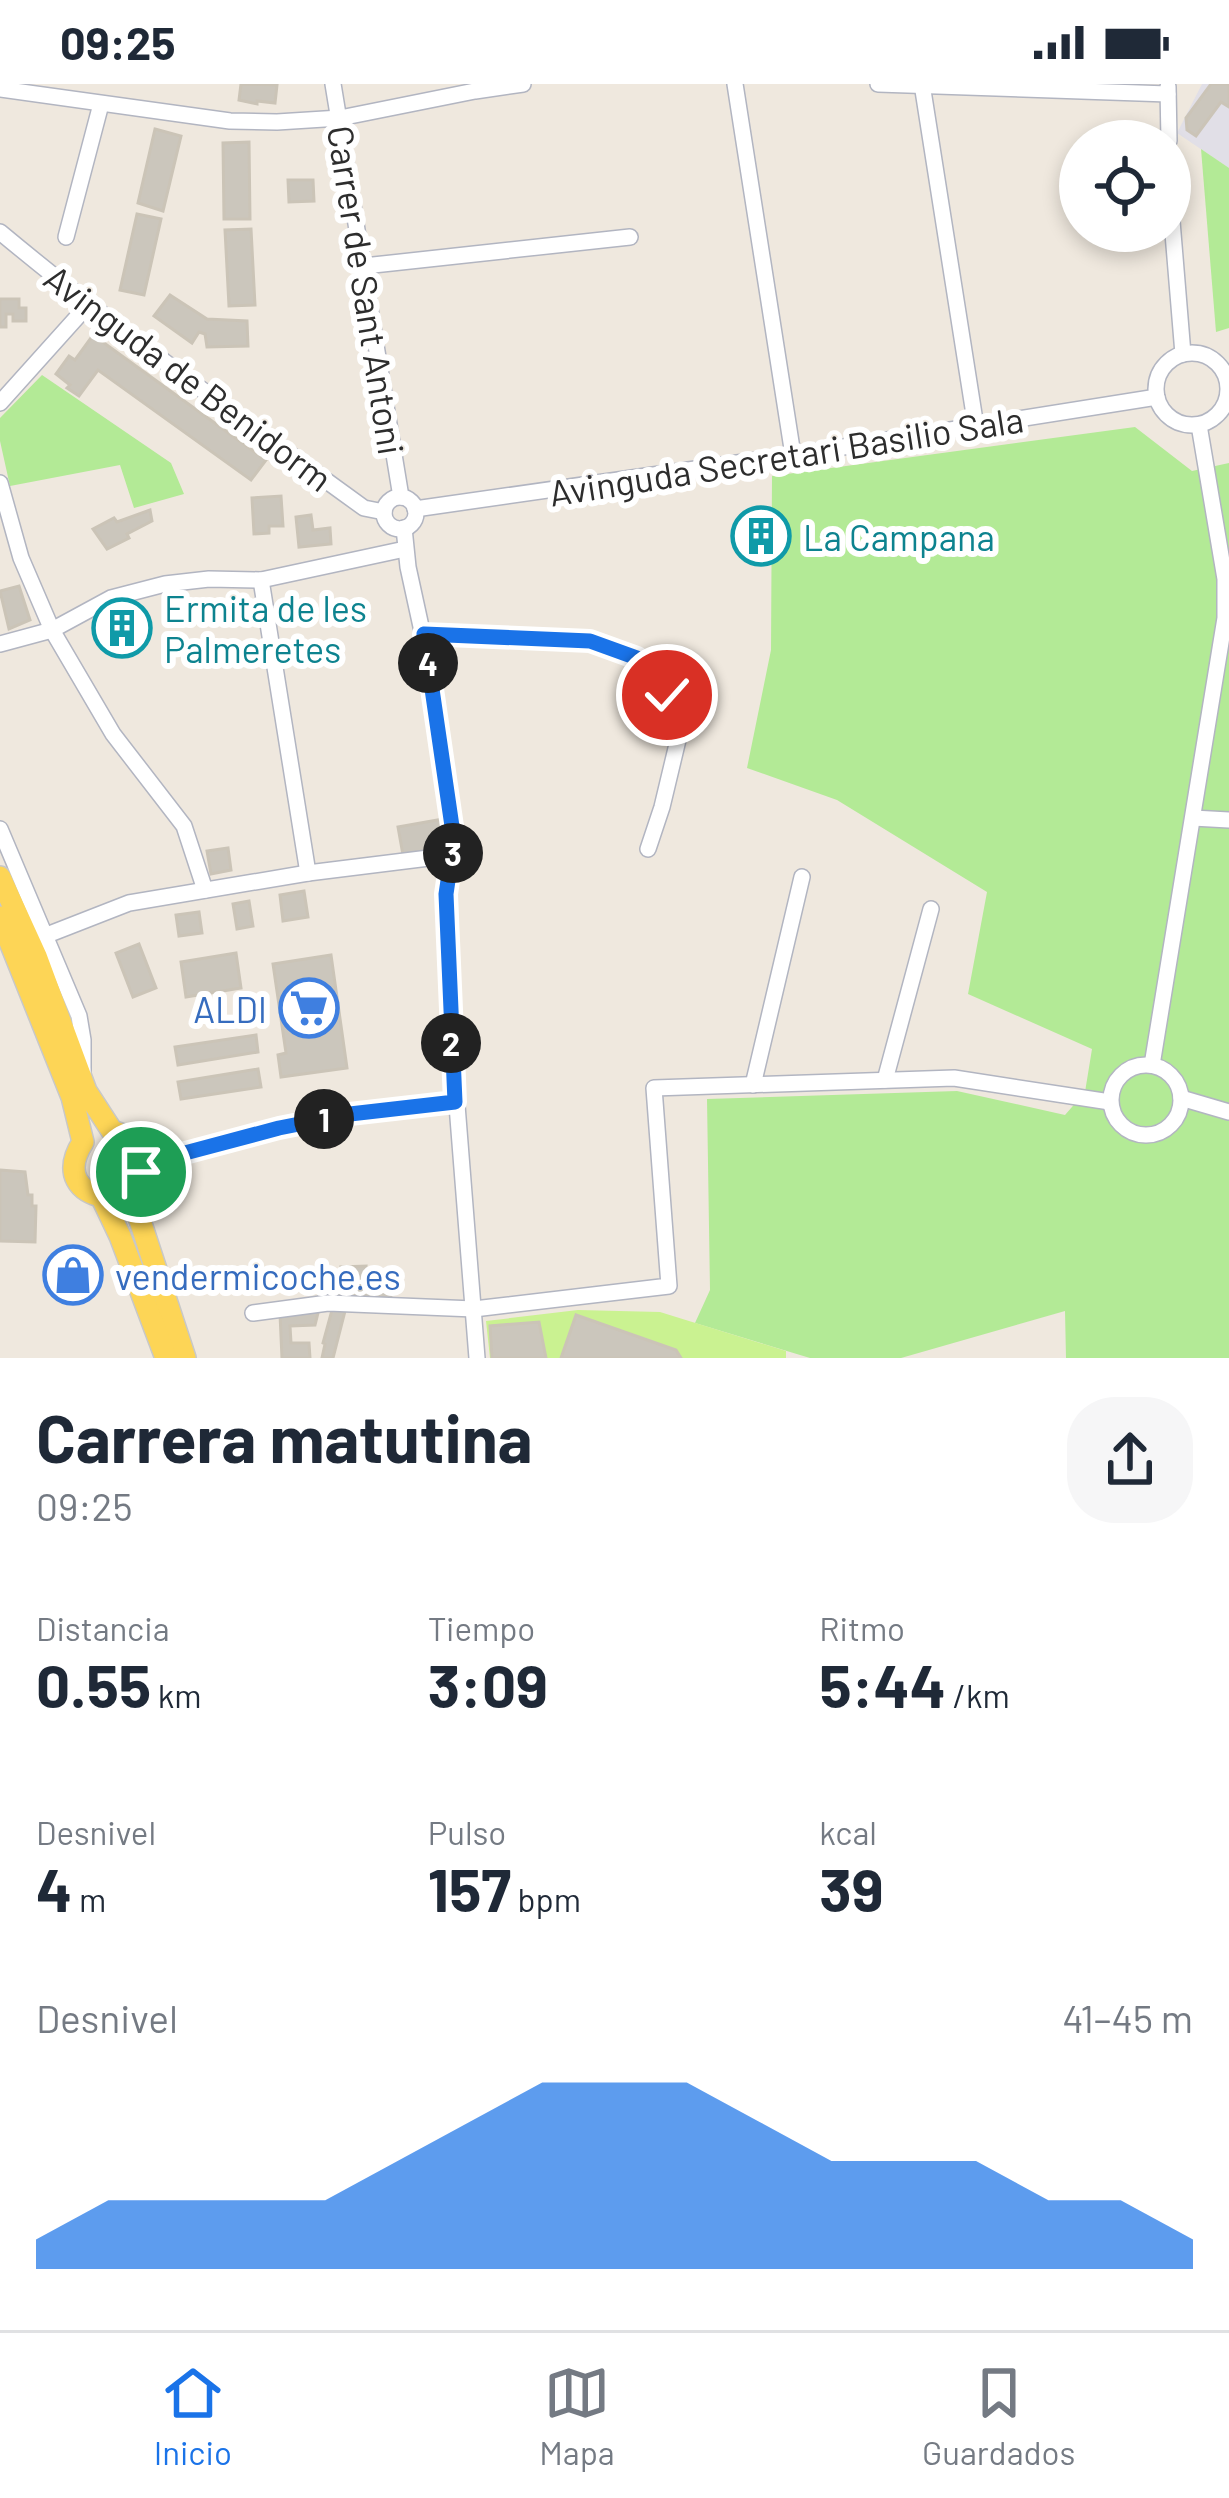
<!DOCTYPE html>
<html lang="es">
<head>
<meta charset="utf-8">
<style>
  :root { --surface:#fff; --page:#f6f6f7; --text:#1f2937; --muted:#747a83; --line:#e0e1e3; --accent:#1a73e8 }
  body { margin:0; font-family:Barlow,sans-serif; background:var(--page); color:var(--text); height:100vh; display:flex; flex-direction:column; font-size:45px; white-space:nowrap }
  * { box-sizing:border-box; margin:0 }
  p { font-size:39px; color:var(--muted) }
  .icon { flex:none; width:66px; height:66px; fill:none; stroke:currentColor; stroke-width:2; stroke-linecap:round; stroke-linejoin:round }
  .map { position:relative; height:1274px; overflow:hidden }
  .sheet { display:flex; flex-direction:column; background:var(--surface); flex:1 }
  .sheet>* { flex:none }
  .buttons { position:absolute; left:1059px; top:36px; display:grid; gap:24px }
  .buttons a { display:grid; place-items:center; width:132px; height:132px; border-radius:50%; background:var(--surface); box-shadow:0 6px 18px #0003; font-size:60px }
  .pin { position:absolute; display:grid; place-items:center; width:102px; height:102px; color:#fff; margin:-51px; border:6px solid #fff; border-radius:50%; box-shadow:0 3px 12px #0007 }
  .km { position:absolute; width:60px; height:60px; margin:-30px; border-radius:50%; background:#222; color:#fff; font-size:33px; line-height:60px; text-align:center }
  .round { display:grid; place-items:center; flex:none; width:126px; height:126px; border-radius:48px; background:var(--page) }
  .headline { display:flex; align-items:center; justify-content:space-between; height:204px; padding:0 36px }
  h1 { font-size:66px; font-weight:700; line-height:90px }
  .figures { display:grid; grid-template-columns:repeat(3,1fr); gap:18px; height:204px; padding:12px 36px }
  .figures div { display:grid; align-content:center }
  .figures b { font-size:60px; font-weight:700 }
  .figures small { font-size:33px; font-weight:400 }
  .figures p { font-size:33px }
  .chart { height:336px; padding:24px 36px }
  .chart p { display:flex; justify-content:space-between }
  .chart svg { width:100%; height:216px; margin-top:12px; fill:var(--accent); opacity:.7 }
  .status { display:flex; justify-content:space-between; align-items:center; height:84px; padding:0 60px; background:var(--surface); direction:ltr }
  .status svg { height:33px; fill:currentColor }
  .tab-bar { display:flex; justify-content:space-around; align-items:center; height:168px; border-top:3px solid var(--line); background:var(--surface); font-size:33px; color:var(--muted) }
  .tab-bar a { display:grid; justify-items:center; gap:6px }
  .tab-bar .active { color:var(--accent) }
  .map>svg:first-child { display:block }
</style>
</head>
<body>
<div class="status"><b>09:25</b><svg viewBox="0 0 49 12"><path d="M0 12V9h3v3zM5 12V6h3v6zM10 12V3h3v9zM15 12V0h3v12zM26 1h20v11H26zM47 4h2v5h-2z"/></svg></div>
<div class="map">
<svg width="1229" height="1274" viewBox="0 0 1229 1274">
  <rect width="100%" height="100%" fill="#efe8de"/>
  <polygon fill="#e1dfe7" points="1202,0 1229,0 1229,84 1177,49"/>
  <g fill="#b3ea96">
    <polygon points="1201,65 1229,84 1229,244 1216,248"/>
    <polygon points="42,291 171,379 184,410 134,424 120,381 10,402 0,357 0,334"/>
    <polygon points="1135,343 1192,387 1229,379 1229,1274 1066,1274 1065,1227 901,1274 810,1274 695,1239 710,1206 707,1015 957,1007 1065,1031 1085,1008 1092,965 968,910 987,808 837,716 747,684 771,566 772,392"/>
  </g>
  <polygon fill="#caf291" points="578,1226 660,1228 786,1267 786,1274 490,1274 486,1237"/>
  <g fill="#cbc6bc" stroke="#cbc4b7" stroke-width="3">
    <polygon points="241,0 277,1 275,19 257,17 257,20 239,16"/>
    <polygon points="1211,0 1229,0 1229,23 1221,18 1196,52 1187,46 1186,34"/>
    <polygon points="155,45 181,52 163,127 138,119"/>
    <polygon points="249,58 250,135 224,135 223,59"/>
    <polygon points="288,96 313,96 314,117 289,118"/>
    <polygon points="137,130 161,135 144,211 120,206"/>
    <polygon points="251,145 255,221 229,222 225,146"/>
    <polygon points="170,211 207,235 247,237 248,262 207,263 205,250 199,248 192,259 154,232"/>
    <polygon points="0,215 19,215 19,224 26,224 26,237 13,237 13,230 6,230 6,243 0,243"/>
    <polygon points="93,251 266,376 251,396 98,286 79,312 67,304 70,301 56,290 69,272 75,276"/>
    <polygon points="281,412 283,442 269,442 269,449 254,450 252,414"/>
    <polygon points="150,426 152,437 127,450 129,454 107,465 93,445 114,434 117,438"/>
    <polygon points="311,431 313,446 330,444 331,460 299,463 296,433"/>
    <polygon points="776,437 778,459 746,460 745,445"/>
    <polygon points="19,502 30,536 9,545 0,507"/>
    <polygon points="129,532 133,552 114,556 111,536"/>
    <polygon points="443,735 448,762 403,771 398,743"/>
    <polygon points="228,764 231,786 211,790 207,767"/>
    <polygon points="304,807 308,833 283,837 280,811"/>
    <polygon points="249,817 253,842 237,845 233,820"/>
    <polygon points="199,828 202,849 179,852 176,831"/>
    <polygon points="139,860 156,904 133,913 116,869"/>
    <polygon points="236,869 241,904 186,913 181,878"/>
    <polygon points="331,871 347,984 281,993 278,971 286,969 273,880"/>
    <polygon points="256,951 258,968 178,981 175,963"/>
    <polygon points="258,985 261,1003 181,1015 178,998"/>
    <polygon points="0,1086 25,1088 28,1111 32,1111 32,1122 36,1122 35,1158 0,1157"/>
    <polygon points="366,1182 365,1191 390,1190 391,1216 331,1214 328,1192 342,1190 341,1183"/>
    <polygon points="319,1225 315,1241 290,1242 291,1259 309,1259 310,1274 282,1274 280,1230"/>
    <polygon points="332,1226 345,1227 333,1274 322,1274 325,1260 323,1259"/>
    <polygon points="576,1231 676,1266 681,1274 561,1274"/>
    <polygon points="539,1238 546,1274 492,1274 490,1242"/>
  </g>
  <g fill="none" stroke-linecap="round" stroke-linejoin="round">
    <defs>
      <g id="minor">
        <polyline points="333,0 401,413"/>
        <polyline points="735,0 793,371"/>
        <polyline points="878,0 1168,10"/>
        <polyline points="922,0 976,343"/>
        <polyline points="1168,3 1169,57"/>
        <polyline points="0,5 230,37 277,38 340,34 475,7 523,0"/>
        <polyline points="1170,113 1183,270"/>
        <path d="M 0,148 C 118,246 241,335 364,424 L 384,428"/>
        <polyline points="66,153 101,20"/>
        <polyline points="364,182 630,153"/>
        <circle cx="1192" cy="305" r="36"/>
        <polyline points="0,319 88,221"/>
        <polyline points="0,399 21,474 52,546 113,650 184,742 205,806"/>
        <circle cx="400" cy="429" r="16"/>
        <polyline points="415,425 793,371 1157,313"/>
        <polyline points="404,444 408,483 425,561 454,756 446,810 449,920 477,1274"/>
        <polyline points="261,496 308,789"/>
        <polyline points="423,550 590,557 637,574 667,611 678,656 662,723 648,765"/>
        <polyline points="0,560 52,546 111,514 165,500 209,495 261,496 405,465"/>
        <polyline points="1193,734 1229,736"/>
        <polyline points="0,745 79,932 83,956 83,988"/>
        <polyline points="47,851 129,819 308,789 453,771"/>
        <circle cx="1146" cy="1016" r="35"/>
        <polyline points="1152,981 1225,534 1225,495 1199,341"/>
        <polyline points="885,996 931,825"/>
        <polyline points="753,1001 802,793"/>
        <polyline points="1181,1014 1229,1028"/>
        <polyline points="137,1064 166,1064 185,1069"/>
        <polyline points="141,1088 185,1069 279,1044 351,1030 455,1018"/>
        <polyline points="253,1229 328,1219 474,1225 669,1202 654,1004 954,994 1110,1018"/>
      </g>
      <g id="major">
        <path d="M 0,793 L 36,872 L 86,1007 L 112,1047 C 126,1051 136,1057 140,1072 C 156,1134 42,1122 83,1058 L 72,1013 L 0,833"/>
        <polyline points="130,1106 185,1274"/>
        <polyline points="102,1114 120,1152 166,1274"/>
      </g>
    </defs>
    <use href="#minor" stroke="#b2b5c1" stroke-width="18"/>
    <use href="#major" stroke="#c8c8c8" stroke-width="24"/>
    <use href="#minor" stroke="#fff" stroke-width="15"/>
    <use href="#major" stroke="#fdd556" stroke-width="21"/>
  </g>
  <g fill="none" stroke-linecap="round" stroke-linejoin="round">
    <defs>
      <polyline id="route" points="141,1088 185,1069 279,1044 350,1030 455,1018 446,810 454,756 424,550 590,557 637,574 667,611"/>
    </defs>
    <use href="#route" stroke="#fff" stroke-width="24"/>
    <use href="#route" stroke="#1a73e8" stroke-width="15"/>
  </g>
  <defs>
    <symbol id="building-ring" viewBox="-11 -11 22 22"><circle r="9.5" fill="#fff" stroke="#0f9aa8" stroke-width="1.5"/><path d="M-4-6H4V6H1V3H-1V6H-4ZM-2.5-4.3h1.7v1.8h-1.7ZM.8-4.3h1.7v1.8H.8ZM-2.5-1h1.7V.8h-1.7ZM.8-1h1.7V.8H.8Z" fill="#0f9aa8"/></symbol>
    <symbol id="supermarket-ring" viewBox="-11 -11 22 22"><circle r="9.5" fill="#fff" stroke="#3f7fe0" stroke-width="1.5"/><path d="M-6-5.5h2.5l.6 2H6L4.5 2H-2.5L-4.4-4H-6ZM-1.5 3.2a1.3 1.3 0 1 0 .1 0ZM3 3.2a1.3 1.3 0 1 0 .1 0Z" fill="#3f7fe0"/></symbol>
    <symbol id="shop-ring" viewBox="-11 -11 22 22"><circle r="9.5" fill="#fff" stroke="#3f7fe0" stroke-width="1.5"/><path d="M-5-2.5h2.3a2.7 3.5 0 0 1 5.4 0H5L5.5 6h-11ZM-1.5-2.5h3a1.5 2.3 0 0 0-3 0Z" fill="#3f7fe0"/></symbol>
  </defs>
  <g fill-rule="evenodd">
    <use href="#building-ring" x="728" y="419" width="66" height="66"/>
    <use href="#building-ring" x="89" y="511" width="66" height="66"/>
    <use href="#supermarket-ring" x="276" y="891" width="66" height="66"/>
    <use href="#shop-ring" x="40" y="1158" width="66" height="66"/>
  </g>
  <g text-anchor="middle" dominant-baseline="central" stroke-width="12" stroke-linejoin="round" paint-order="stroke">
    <g font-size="36" fill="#2d2d2d" stroke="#fff">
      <text transform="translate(367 206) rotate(81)">Carrer de Sant Antoni</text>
      <text transform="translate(189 293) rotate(37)">Avinguda de Benidorm</text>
      <text transform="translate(786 371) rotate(-9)">Avinguda Secretari Basilio Sala</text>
    </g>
    <g font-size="36" fill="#0d838f" stroke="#fff" text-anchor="start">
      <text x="803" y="452">La Campana</text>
      <text x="164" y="523">Ermita de les<tspan x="164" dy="41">Palmeretes</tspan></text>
    </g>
    <g font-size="36" fill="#366cbe" stroke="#fff" text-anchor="end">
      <text x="267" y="924">ALDI</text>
      <text x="115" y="1191" text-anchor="start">vendermicoche.es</text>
    </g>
  </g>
</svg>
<div class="buttons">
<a><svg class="icon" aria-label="locate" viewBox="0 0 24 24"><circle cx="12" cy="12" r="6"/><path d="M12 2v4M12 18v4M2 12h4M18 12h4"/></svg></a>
</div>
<div class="pin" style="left:141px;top:1088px;background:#1e9e55"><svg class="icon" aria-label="arrive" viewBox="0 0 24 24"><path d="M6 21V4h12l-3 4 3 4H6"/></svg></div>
<div class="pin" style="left:667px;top:611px;background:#d93025"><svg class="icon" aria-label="check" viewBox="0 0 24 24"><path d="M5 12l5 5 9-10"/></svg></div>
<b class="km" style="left:324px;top:1035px">1</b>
<b class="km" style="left:451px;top:959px">2</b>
<b class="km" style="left:453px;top:769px">3</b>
<b class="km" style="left:428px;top:579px">4</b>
</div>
<section class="sheet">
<div class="headline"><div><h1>Carrera matutina</h1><p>09:25</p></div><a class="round"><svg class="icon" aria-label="share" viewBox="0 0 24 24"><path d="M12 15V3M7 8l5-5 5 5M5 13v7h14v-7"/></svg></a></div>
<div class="figures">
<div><p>Distancia</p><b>0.55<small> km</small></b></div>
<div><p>Tiempo</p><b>3:09</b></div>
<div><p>Ritmo</p><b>5:44<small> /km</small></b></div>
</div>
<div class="figures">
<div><p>Desnivel</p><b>4<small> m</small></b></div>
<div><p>Pulso</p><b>157<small> bpm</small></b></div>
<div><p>kcal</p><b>39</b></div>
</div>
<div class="chart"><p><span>Desnivel</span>41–45 m</p>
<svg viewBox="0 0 160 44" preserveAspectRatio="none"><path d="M0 44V38L10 30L20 30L30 30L40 30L50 22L60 14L70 6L80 6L90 6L100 14L110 22L120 22L130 22L140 30L150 30L160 38V44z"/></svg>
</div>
</section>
<nav class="tab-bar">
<a class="active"><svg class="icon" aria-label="home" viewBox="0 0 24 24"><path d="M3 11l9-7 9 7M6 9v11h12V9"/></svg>Inicio</a>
<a><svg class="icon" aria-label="map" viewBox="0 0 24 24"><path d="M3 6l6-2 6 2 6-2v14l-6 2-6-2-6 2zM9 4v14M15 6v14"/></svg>Mapa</a>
<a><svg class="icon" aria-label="saved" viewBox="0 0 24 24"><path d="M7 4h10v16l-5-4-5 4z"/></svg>Guardados</a>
</nav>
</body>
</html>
